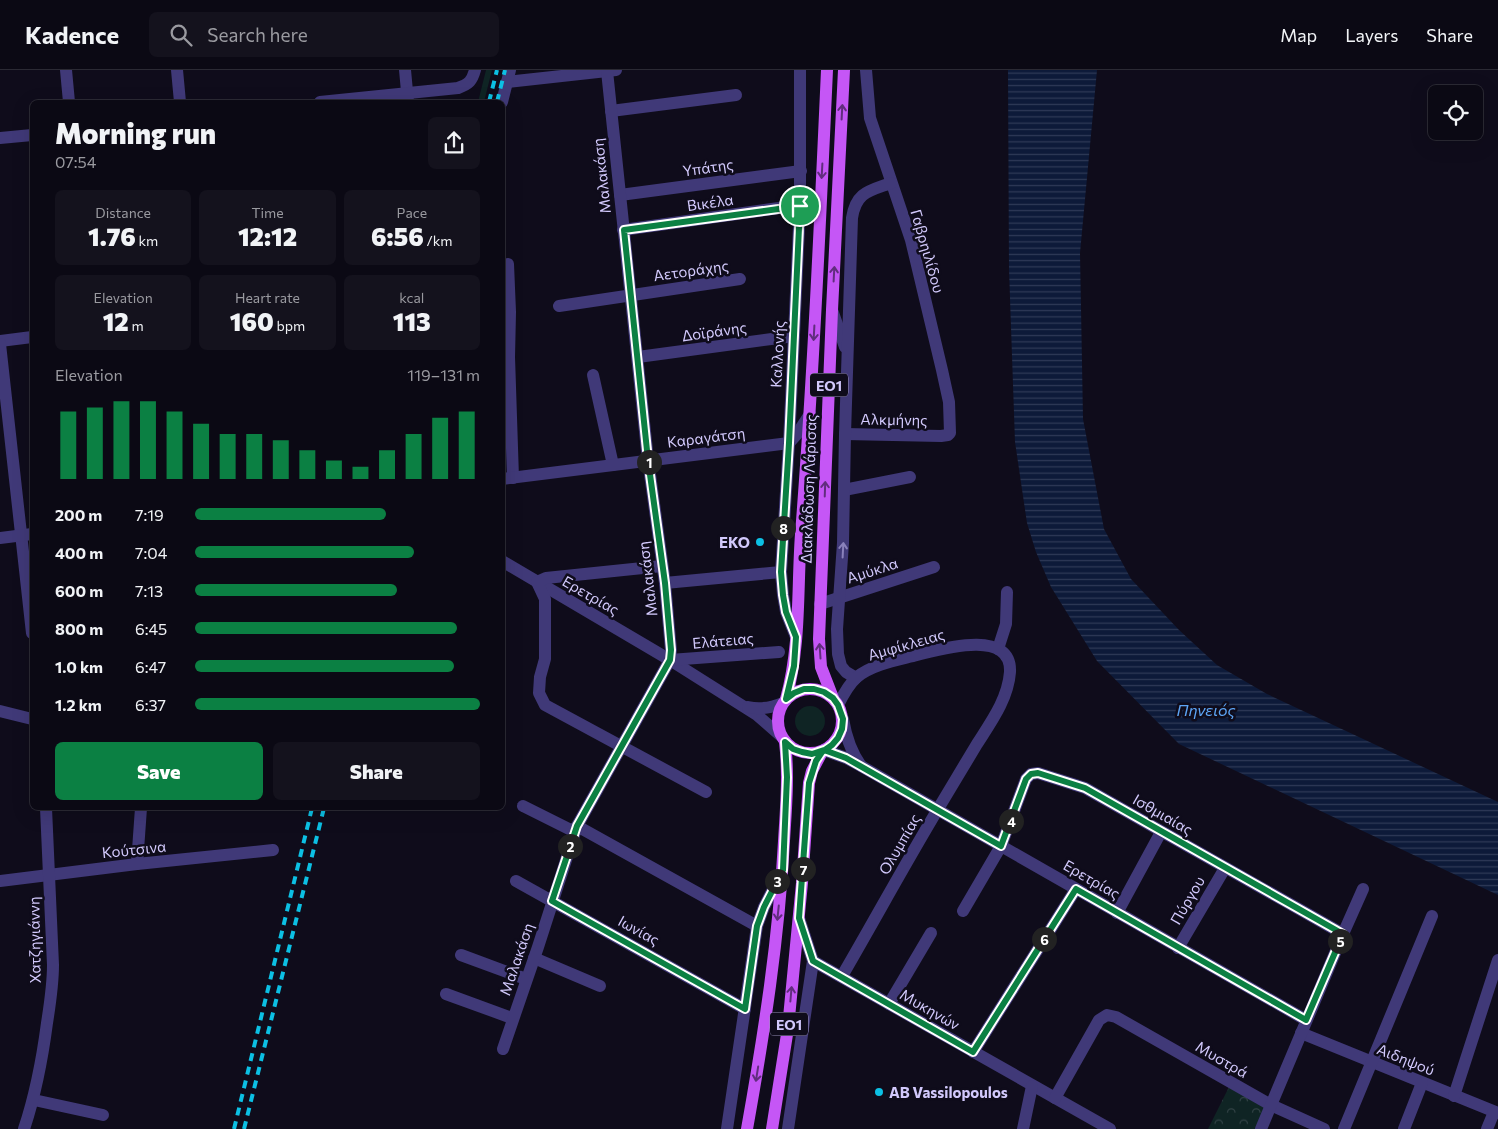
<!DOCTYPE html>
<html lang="en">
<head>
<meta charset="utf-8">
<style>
  :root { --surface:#0b0914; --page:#14121d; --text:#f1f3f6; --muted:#9a9aa0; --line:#2b2a34; --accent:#0b8043 }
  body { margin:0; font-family:Commissioner,sans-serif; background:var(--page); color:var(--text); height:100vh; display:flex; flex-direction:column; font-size:19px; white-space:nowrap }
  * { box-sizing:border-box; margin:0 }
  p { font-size:16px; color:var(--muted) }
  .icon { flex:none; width:28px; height:28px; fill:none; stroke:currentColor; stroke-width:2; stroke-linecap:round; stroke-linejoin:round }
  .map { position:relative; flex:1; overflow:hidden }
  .details { position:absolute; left:30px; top:30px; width:475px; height:710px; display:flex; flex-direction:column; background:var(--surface); border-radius:8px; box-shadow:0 5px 20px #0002,0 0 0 1px var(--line) }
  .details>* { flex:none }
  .buttons { position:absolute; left:1428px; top:15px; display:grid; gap:10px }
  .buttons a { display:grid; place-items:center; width:55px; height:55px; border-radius:8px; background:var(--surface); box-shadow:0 5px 20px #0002,0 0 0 1px var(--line); font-size:25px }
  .pin { position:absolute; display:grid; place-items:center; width:42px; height:42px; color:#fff; margin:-21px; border:2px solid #fff; border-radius:50%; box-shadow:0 1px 5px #0007 }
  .km { position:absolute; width:25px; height:25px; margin:-12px; border-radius:50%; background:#222; color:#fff; font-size:14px; line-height:25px; text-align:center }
  .round { display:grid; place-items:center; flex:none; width:52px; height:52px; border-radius:8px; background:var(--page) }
  .summary { display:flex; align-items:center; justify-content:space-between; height:85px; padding:0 25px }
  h1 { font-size:28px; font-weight:800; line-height:38px }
  .stats { display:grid; grid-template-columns:repeat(3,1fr); gap:8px; height:85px; padding:5px 25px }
  .stats div { display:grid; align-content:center; border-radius:8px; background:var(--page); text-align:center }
  .stats b { font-size:25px; font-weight:800 }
  .stats small { font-size:14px; font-weight:400 }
  .stats p { font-size:14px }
  .chart { height:140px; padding:10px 25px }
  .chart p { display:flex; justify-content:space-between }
  .chart svg { width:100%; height:90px; margin-top:5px; stroke:var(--accent); stroke-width:6 }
  .cta { display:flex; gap:10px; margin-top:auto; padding:10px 25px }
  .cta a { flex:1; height:58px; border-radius:8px; background:var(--accent); color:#fff; font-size:20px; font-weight:800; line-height:58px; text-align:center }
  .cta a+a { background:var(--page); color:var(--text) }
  ul { padding:0 25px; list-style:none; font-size:16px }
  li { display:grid; grid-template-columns:80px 60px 1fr; align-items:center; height:38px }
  li i { height:12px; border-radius:6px; background:var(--accent) }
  header { display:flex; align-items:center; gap:30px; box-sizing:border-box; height:70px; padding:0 25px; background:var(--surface); border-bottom:1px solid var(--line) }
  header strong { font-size:24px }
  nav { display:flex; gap:28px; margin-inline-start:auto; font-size:18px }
  .search { width:350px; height:45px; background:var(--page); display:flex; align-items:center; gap:12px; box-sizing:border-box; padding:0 18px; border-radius:8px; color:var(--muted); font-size:19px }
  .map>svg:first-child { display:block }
</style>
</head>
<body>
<header>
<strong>Kadence</strong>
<div class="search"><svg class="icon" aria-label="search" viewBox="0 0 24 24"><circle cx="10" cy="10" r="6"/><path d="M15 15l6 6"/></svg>Search here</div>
<nav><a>Map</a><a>Layers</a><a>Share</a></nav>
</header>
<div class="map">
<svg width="1498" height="1059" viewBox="0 0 1498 1059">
  <defs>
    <pattern id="park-crowns" width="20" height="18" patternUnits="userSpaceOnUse" patternTransform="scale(1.25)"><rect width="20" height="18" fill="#0f2424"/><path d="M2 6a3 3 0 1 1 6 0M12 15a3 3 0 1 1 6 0" fill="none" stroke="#314245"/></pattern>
    <pattern id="water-rules" width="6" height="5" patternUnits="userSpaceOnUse" patternTransform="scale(1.25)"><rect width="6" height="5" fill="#0d1a39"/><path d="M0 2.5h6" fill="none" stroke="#2f3a57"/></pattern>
  </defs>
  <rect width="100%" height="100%" fill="#0f0c1b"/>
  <g fill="#0f2424">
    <polygon points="486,0 492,0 484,32 478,32"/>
    <circle cx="810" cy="651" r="15"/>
  </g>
  <polygon fill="url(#park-crowns)" points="1229,1017 1265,1037 1256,1059 1208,1059"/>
  <polygon fill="url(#water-rules)" points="1008,0 1097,0 1080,183 1083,349 1104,459 1131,509 1179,560 1217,595 1267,624 1498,732 1498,825 1179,674 1097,591 1051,517 1036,482 1027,453 1015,372 1009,199"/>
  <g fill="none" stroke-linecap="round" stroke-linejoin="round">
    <g stroke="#403978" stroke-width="12">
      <polyline points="66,0 69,32"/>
      <polyline points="177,0 180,32"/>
      <polyline points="405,0 408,32"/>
      <polyline points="507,12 616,0"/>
      <path d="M 320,32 L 458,18 C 469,14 472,11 475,0"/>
      <polyline points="502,32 510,0"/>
      <polyline points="611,41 736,25"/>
      <polyline points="0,68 32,65"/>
      <polyline points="620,125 801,101"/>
      <polyline points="623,160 800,135"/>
      <polyline points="508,194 510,242 509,287 513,408"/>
      <polyline points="559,236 740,209"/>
      <polyline points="832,240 845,277"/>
      <polyline points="0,271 32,267"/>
      <polyline points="0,274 32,563"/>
      <polyline points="638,287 794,266"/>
      <polyline points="593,305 613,395"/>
      <polyline points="845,364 941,366 948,365 950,363 949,332 942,300 911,170 870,48 866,0"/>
      <polyline points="502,409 789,373 797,364 810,344"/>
      <polyline points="844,420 910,407"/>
      <polyline points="0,468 32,464"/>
      <polyline points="502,491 670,590 757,645 781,666"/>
      <polyline points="662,496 546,508 537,512 545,529 545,589 540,607 539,623 545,635 706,722"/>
      <polyline points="665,513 781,502"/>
      <polyline points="820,534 934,497"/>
      <polyline points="796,567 786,542 783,525 781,502 789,373 800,135 800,0"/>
      <polyline points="998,579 1006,554 1007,522"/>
      <polyline points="670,590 779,582"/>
      <path d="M 856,608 L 846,602 L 841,596 L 838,584 L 837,559 L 843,473 L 845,364 L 852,148 C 856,122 869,121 891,113"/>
      <path d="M 838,635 C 843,625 849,614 857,607 C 873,594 898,590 917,585 C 941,579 1012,558 1010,602 C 1008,629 991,652 977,674 C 964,696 951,717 938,739 C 905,794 874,851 842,906"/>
      <path d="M 748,637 C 761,640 771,638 783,633"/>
      <polyline points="0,641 32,649"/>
      <path d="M 843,649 C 846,667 851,682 861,696"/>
      <polyline points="824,680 846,688 861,696 1306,950"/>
      <polyline points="523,736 575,762"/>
      <polyline points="577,756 757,856"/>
      <polyline points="137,794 141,738"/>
      <polyline points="0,811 137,794 273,780"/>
      <polyline points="516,811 745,939"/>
      <polyline points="963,841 1001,776 1026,709 1031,704 1038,703 1085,718 1343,864"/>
      <polyline points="1117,843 1161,762"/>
      <polyline points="1178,878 1225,798"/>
      <polyline points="461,885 526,909"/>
      <polyline points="534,888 600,916"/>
      <polyline points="813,891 1110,1059"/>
      <polyline points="446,924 512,948"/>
      <polyline points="889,934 931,863"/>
      <polyline points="1301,963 1498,1043"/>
      <polyline points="503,979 538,877 577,756 670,590 671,580 665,513 648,390 607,1"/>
      <polyline points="973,982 1076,819"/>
      <polyline points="1454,1026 1498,890"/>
      <polyline points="1055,1028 1099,950 1107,945 1116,947 1271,1035 1324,1059"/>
      <polyline points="34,1030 103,1045"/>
      <path d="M 24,1059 C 36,1023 42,991 47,953 C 50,934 53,915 53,895 L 46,738"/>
      <polyline points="727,1059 757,856 764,837 782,802"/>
      <polyline points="788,1059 813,891 799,848"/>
      <polyline points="1023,1059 1032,1016"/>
      <polyline points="1261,1059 1343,864 1363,819"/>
      <polyline points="1344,1059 1432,846"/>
      <polyline points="1404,1059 1422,1013"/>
      <polyline points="1487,1059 1494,1042"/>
    </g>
    <g stroke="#c556f6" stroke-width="12">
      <circle cx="810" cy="651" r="32"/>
      <polyline points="833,628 821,597 819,569 832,240 844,0"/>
      <path d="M 786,629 C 801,575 797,519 801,464 C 813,310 820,155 827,0"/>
      <path d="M 747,1059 C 764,964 779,868 784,771 C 786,738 789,705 785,672"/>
      <polyline points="772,1059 788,958 802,813 809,713 812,701 822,682"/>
    </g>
    <g stroke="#0cc0e4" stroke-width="4" stroke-dasharray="8 6" stroke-linecap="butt">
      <polyline points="489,32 497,0"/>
      <polyline points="497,32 505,0"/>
      <polyline points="234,1059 312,738"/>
      <polyline points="244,1059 324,738"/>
    </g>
  </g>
  <defs><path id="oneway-shaft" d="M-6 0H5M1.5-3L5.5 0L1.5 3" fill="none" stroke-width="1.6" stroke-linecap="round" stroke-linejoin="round" transform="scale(1.25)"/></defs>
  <g stroke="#612d7e">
    <use href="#oneway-shaft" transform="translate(842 42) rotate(-87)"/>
    <use href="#oneway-shaft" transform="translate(822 101) rotate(93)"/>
    <use href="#oneway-shaft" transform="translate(834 204) rotate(-87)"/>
    <use href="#oneway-shaft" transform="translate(814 263) rotate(93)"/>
    <use href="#oneway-shaft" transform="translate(825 419) rotate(-88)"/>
    <use href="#oneway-shaft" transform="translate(820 581) rotate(-94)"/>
    <use href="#oneway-shaft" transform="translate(778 843) rotate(96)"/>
    <use href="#oneway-shaft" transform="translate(791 924) rotate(-85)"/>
    <use href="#oneway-shaft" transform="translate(757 1004) rotate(99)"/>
  </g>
  <use stroke="#8981ba" href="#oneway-shaft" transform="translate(843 480) rotate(-87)"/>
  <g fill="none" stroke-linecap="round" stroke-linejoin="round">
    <defs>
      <polyline id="route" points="800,136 624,160 648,390 665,513 671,580 670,590 577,756 552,831 745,939 757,856 764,837 783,800 787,707 785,672 793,679 802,682 812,684 824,680 846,688 1001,776 1026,709 1031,704 1038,703 1085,718 1343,864 1306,950 1076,819 973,982 813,891 799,848 809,713 816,691 822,682 832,675 838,668 842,659 843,649 838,635 833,628 824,622 814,619 804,619 794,623 786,629 794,596 796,567 786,542 783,525 781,502 789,373 800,136"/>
    </defs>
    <use href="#route" stroke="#fff" stroke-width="10"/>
    <use href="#route" stroke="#0b8043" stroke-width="6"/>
  </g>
  <g fill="#0cc0e4" stroke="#0f0c1b" stroke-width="2">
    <circle cx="760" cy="472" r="5"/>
    <circle cx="879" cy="1022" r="5"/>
  </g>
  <g text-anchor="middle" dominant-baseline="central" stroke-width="5" stroke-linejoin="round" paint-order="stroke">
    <g fill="#0f0c1b" stroke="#9890b8" stroke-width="1">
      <rect x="810" y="303.5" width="38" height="23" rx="4"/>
      <rect x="770" y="942.5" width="38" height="23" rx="4"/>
    </g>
    <g font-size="14" font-weight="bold" fill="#d2c9fc">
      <text x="829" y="315">ΕΟ1</text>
      <text x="789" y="954">ΕΟ1</text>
    </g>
    <g font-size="15" fill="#d2c9fc" stroke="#0f0c1b">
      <text transform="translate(708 97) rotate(-8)">Υπάτης</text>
      <text transform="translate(601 106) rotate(-96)">Μαλακάση</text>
      <text transform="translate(710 132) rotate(-8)">Βικέλα</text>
      <text transform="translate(928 181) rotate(74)">Γαβρηιλίδου</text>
      <text transform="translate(691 200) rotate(-8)">Αετοράχης</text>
      <text transform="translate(714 261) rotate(-8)">Δοϊράνης</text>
      <text transform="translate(777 284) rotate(-87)">Καλλoνής</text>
      <text transform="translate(894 349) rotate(1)">Αλκμήνης</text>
      <text transform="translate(706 367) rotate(-7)">Καραγάτση</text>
      <text transform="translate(808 419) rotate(-88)">Διακλάδωση Λάρισας</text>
      <text transform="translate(872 500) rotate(-18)">Αμύκλα</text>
      <text transform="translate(647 509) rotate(-97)">Μαλακάση</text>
      <text transform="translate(591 525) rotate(30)">Ερετρίας</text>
      <text transform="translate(723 570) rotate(-5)">Ελάτειας</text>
      <text transform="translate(906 574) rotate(-16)">Αμφίκλειας</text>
      <text transform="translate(1163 744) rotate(30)">Ισθμιαίας</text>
      <text transform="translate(899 774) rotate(-60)">Ολυμπίας</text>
      <text transform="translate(134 779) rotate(-6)">Κούτσινα</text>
      <text transform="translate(1092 809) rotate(30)">Ερετρίας</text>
      <text transform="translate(1187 830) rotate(-60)">Πύργου</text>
      <text transform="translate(639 860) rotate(29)">Ιωνίας</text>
      <text transform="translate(34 870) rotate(-91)">Χατζηγιάννη</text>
      <text transform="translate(516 889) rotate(-71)">Μαλακάση</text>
      <text transform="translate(930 939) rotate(30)">Μυκηνών</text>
      <text transform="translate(1222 989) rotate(30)">Μυστρά</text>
      <text transform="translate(1406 989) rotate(22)">Αιδηψού</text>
    </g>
    <g font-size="15" font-weight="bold" fill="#d2c9fc" stroke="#0f0c1b" text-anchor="end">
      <text x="750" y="472">EKO</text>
      <text x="889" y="1022" text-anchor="start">AB Vassilopoulos</text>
    </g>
    <g font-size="16" font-style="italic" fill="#5da5f6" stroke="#0f0c1b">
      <text x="1206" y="639">Πηνειός</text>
    </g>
  </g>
</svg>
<div class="buttons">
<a><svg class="icon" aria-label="locate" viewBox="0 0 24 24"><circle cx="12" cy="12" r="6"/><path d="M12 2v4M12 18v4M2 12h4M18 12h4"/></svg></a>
</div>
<div class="pin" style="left:800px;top:136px;background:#1e9e55"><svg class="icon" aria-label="arrive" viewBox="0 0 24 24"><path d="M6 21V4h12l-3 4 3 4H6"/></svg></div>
<b class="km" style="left:649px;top:392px">1</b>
<b class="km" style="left:570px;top:776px">2</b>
<b class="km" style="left:777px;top:811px">3</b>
<b class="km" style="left:1011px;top:751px">4</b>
<b class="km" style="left:1340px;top:871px">5</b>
<b class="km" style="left:1044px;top:869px">6</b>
<b class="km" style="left:803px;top:799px">7</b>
<b class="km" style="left:783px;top:458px">8</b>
<section class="details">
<div class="summary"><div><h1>Morning run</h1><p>07:54</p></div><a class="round"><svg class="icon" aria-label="share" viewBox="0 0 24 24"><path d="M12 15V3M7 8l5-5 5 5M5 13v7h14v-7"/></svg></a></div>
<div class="stats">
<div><p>Distance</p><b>1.76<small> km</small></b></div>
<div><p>Time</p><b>12:12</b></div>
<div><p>Pace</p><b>6:56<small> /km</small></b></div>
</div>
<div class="stats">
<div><p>Elevation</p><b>12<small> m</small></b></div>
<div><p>Heart rate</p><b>160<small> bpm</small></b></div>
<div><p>kcal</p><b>113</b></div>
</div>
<div class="chart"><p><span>Elevation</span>119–131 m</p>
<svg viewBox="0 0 160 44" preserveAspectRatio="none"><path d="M5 44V11M15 44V9M25 44V6M35 44V6M45 44V11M55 44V17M65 44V22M75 44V22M85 44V25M95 44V30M105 44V35M115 44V38M125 44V30M135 44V22M145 44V14M155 44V11"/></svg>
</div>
<ul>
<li><b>200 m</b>7:19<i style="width:67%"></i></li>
<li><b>400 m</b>7:04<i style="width:77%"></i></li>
<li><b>600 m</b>7:13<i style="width:71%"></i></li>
<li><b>800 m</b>6:45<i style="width:92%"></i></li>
<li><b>1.0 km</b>6:47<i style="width:91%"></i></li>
<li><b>1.2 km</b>6:37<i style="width:100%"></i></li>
</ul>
<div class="cta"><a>Save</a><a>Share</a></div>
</section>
</div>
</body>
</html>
